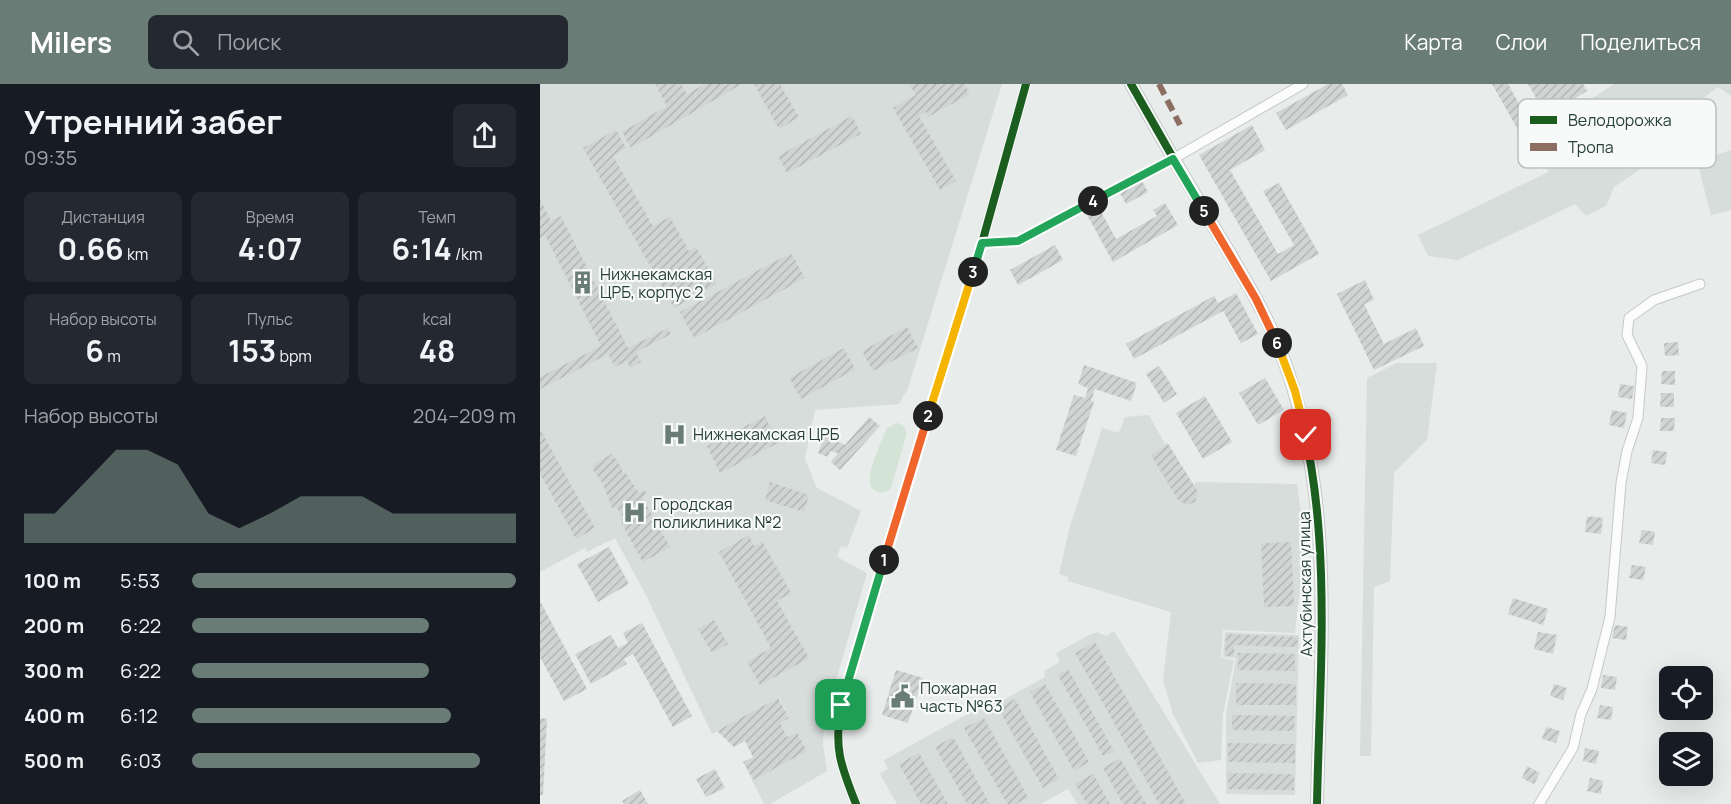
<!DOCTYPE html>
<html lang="ru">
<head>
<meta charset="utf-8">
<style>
  :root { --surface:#171b24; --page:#242831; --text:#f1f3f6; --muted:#9ea1a6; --accent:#6a7c76 }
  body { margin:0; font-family:Manrope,sans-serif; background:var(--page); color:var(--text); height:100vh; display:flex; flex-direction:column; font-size:22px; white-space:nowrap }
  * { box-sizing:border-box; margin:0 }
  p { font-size:20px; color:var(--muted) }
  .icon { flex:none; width:33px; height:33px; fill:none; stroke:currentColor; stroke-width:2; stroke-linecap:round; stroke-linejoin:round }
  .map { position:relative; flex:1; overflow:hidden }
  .details { display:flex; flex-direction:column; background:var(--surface); width:540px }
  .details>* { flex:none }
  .tools { position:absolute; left:1119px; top:582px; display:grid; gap:12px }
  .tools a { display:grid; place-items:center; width:54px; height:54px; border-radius:9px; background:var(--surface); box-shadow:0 6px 24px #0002; font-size:30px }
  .pin { position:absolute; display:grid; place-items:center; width:51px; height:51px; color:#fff; margin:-26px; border-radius:12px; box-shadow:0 3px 9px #0006 }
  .km { position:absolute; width:30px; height:30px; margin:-15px; border-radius:50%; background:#222; color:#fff; font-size:16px; line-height:30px; text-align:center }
  .round { display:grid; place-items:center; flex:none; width:63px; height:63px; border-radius:9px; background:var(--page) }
  .summary { display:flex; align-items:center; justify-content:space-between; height:102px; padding:0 24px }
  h1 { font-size:33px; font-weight:700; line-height:45px }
  .figures { display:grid; grid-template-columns:repeat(3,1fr); gap:9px; height:102px; padding:6px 24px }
  .figures div { display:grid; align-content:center; border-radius:9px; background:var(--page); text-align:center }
  .figures b { font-size:30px; font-weight:700 }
  .figures small { font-size:16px; font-weight:400 }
  .figures p { font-size:16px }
  .chart { height:168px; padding:12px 24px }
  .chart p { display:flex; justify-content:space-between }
  .chart svg { width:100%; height:108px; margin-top:6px; fill:var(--accent); opacity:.7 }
  ul { padding:0 24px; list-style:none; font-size:20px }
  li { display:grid; grid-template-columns:96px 72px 1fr; align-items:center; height:45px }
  li i { height:15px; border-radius:8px; background:var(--accent) }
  header { display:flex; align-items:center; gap:36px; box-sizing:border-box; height:84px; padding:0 30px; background:var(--accent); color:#fff }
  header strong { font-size:28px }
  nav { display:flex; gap:33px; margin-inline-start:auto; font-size:21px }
  .search { width:420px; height:54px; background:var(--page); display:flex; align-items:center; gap:15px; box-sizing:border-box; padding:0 21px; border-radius:9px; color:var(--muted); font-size:22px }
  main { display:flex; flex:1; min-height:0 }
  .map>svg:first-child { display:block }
</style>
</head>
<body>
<header>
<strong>Milers</strong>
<div class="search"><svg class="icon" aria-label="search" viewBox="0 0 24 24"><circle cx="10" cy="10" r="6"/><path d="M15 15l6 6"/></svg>Поиск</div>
<nav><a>Карта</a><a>Слои</a><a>Поделиться</a></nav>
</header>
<main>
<section class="details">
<div class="summary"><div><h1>Утренний забег</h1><p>09:35</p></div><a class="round"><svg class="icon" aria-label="share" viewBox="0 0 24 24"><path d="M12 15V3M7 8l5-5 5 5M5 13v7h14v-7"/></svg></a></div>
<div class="figures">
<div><p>Дистанция</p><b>0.66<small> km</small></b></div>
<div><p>Время</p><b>4:07</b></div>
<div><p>Темп</p><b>6:14<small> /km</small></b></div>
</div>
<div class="figures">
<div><p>Набор высоты</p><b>6<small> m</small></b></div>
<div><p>Пульс</p><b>153<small> bpm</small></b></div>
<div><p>kcal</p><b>48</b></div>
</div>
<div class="chart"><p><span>Набор высоты</span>204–209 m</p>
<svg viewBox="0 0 160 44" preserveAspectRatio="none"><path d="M0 44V32L10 32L20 19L30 6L40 6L50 12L60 32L70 38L80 32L90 25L100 25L110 25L120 32L130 32L140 32L150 32L160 32V44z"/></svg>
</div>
<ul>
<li><b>100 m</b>5:53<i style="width:100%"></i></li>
<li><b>200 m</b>6:22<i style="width:73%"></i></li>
<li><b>300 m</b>6:22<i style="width:73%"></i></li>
<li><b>400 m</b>6:12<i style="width:80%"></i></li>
<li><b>500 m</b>6:03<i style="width:89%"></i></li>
</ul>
</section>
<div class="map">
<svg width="1191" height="720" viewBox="0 0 1191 720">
  <defs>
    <pattern id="building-hatch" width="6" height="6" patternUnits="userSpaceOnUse" patternTransform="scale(1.5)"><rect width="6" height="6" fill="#d0d5d3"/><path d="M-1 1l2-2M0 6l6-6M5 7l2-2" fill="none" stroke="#b2b8b6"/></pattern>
  </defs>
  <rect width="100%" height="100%" fill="#e8ecea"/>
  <g fill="#d6ddda">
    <polygon points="0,0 462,0 368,304 359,320 275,326 265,375 277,404 321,427 307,464 301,462 297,473 327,489 284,638 283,661 287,687 230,720 224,720 212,696 267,666 257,648 247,653 240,639 249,634 239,614 172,650 106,511 75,454 47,468 45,464 0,488"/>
    <polygon points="1074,0 1191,0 1191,12 1178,3 1135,36 1120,60 1099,86 1074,103 1066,122 1046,132 1035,120 918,176 888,172 878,151 1008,88 1003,47"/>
    <polygon points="1191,66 1191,126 1171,131 1157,77"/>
    <polygon points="857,279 897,279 887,356 854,389 850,497 834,503 831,672 820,672 827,294"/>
    <polygon points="609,331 625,360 628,359 654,402 656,398 757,400 765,459 755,549 683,546 681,574 694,576 683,630 681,676 658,679 633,630 623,596 631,528 528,497 528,493 519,490 530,442 562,344 579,349 585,333"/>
    <polygon points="574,547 680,720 537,720 528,705 501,720 357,720 340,690 348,685 344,676 455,615 458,619 505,593 504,587 520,578 516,569 549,551 557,548 566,552"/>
    <polygon points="685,548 759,551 755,711 686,710 686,631 696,574 683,573"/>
  </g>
  <path fill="#d3e4d7" d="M 357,339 L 363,341 L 367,349 L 351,404 C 346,408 341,411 334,406 C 321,398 342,357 347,344 Z"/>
  <g fill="url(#building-hatch)">
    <polygon points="115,0 141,0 147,10 165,0 202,0 91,64 82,48 127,22"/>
    <polygon points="214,0 240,0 259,33 239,45"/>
    <polygon points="369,0 424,0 430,10 388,33 386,28 379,32 416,97 400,106 353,24 376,11"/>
    <polygon points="788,0 802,0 808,11 746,46 736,29"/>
    <polygon points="952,0 968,0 1002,61 990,67"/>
    <polygon points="988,0 1043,0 1047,7 1006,31"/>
    <polygon points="312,32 321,50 247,89 238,72"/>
    <polygon points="712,41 725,66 690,86 738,170 754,161 723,107 739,99 779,170 731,197 659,71"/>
    <polygon points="76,46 86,64 73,72 113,142 130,133 149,167 156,163 177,200 134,224 43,64"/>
    <polygon points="602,97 608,108 586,120 580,109"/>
    <polygon points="0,115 11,137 21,132 88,264 128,244 131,250 96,268 101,278 90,284 87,277 75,283 68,270 0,305 0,293 61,262 5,151 0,154"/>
    <polygon points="625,119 638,141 573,178 547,131 559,124 576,155 617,132 613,126"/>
    <polygon points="515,161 523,176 478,201 470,186"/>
    <polygon points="251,169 265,194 154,254 140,228"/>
    <polygon points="825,196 834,216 824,220 844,260 876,244 884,262 834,286 797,210"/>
    <polygon points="696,209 718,250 701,259 683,227 594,275 586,260 674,212 678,219"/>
    <polygon points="367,243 378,264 333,287 322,267"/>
    <polygon points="1138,258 1139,271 1125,272 1124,259"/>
    <polygon points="304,264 315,285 261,315 249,294"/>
    <polygon points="544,281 597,299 591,317 555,305 551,317 554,318 536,372 516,366 534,311 545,314 548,304 538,300"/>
    <polygon points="619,282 637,310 624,319 606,290"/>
    <polygon points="1122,287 1135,287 1135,301 1121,300"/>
    <polygon points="725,294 744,326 718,341 699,309"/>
    <polygon points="1080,300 1094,302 1092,315 1078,313"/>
    <polygon points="1121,309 1134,309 1134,323 1120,323"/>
    <polygon points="665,312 692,358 663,375 636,329"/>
    <polygon points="1072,326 1087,329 1084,344 1069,341"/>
    <polygon points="225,332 238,359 180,389 167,362"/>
    <polygon points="329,333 340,342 300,386 291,378 298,369 290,367 288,373 278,369 286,347 296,350 294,356 305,361"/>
    <polygon points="1121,334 1135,334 1134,347 1120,347"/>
    <polygon points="0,345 55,444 36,455 0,390"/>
    <polygon points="628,360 658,408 655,418 647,421 638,416 611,371"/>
    <polygon points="1113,366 1127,368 1125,381 1111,379"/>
    <polygon points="72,370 82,384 82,389 85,388 99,409 104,406 107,410 102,413 130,463 103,478 87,450 80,435 83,433 76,423 72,424 63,400 53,386 54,380"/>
    <polygon points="230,398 269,411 264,428 225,416"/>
    <polygon points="1047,432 1063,434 1061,450 1045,448"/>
    <polygon points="1102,446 1115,448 1113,461 1099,459"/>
    <polygon points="209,451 214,462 222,457 251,509 237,517 269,574 220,601 207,578 231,564 179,468"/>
    <polygon points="751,458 754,522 724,523 721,459"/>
    <polygon points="69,463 89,500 58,518 37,480"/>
    <polygon points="1092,481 1106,483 1103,496 1089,494"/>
    <polygon points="973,514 1008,525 1003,541 968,530"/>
    <polygon points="0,517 47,605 24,617 0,573"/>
    <polygon points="174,536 188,560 172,569 158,545"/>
    <polygon points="102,539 152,632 133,643 93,570 84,575 87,580 51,600 35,570 71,551 78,564 88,559 83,549"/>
    <polygon points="1075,541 1088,543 1086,556 1072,554"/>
    <polygon points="998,548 1017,551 1013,570 994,565"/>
    <polygon points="686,550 758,553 757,563 694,561 694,572 685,572"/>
    <polygon points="555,558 646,720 619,720 535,569"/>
    <polygon points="698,569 755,570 755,587 698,586"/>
    <polygon points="528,585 574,667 563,672 518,591"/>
    <polygon points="356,586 383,594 368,639 342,631"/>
    <polygon points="1063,591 1077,593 1075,606 1061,604"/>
    <polygon points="696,599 756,600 756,621 696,621"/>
    <polygon points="505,600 549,678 534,687 490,608"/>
    <polygon points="1014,600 1027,604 1023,616 1010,612"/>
    <polygon points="238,614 249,634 240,639 247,653 257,648 267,667 213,696 203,678 213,673 205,657 194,663 177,647"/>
    <polygon points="475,615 519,695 503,704 458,624"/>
    <polygon points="1060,621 1073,623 1071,636 1057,634"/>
    <polygon points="692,631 755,632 754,647 692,646"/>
    <polygon points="0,634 7,635 3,711 0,711"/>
    <polygon points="444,634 488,713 476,720 467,720 424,644"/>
    <polygon points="1006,643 1020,647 1016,659 1002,655"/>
    <polygon points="413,653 450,720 427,720 395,663"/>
    <polygon points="688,659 755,660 755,679 688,678"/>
    <polygon points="1045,664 1059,667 1056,680 1043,677"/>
    <polygon points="379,669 408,720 381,720 359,680"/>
    <polygon points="580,674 606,720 583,720 563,684"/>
    <polygon points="987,682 1000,689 994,700 982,694"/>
    <polygon points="175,685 185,704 166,713 156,695"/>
    <polygon points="688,689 754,690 754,706 688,705"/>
    <polygon points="553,690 570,720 547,720 535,700"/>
    <polygon points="1050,694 1063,697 1061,710 1047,707"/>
    <polygon points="100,706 108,720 84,720 82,717"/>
  </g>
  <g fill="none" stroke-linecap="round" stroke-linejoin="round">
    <defs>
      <g id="street">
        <polyline points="442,159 478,157 633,75 763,0"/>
        <path d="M 316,720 C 300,680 294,664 301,621 L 442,159 L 486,0"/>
        <polyline points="999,720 1033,664 1041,630 1052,605 1070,533 1081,399 1087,367 1098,334 1102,282 1087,251 1089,234 1114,216 1160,200"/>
      </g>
      <path id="secondary" d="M 591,0 C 619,50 648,100 678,150 C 700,187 724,225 740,266 C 797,410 780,568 777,720"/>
    </defs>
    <use href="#street" stroke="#c5c9c7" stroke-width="11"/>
    <use href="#secondary" stroke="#c4c9c7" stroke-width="14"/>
    <use href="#street" stroke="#fcfcfc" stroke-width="9"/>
    <use href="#secondary" stroke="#fcfcfc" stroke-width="12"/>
    <polyline stroke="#8d6e63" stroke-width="6" stroke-dasharray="12 6" stroke-linecap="butt" points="619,0 640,41"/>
    <defs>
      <g id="cycleway">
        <path d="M 591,0 C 619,50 648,100 678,150 C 700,187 724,225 740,266 C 797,410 780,568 777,720"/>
        <path d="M 316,720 C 300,680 294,664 301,621 L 442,159 L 486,0"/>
      </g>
    </defs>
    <use href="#cycleway" stroke="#f7faf8" stroke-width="11"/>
    <use href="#cycleway" stroke="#1b5e20" stroke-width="8"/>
  </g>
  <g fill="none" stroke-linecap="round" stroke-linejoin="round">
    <defs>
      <polyline id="split-1" points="301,621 344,476"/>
      <polyline id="split-2" points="344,476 388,332"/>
      <polyline id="split-3" points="388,332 433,188"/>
      <polyline id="split-4" points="433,188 442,159 478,157 553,117"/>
      <polyline id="split-5" points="553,117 633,75 664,127"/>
      <polyline id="split-6" points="664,127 716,215 737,259"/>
      <polyline id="split-7" points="737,259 755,307 766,351"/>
    </defs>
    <use href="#split-1" stroke="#fff" stroke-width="12"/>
    <use href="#split-2" stroke="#fff" stroke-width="12"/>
    <use href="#split-3" stroke="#fff" stroke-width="12"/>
    <use href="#split-4" stroke="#fff" stroke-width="12"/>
    <use href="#split-5" stroke="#fff" stroke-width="12"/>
    <use href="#split-6" stroke="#fff" stroke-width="12"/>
    <use href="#split-7" stroke="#fff" stroke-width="12"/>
    <use href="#split-1" stroke="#22a559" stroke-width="8"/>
    <use href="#split-2" stroke="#f0652b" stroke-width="8"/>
    <use href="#split-3" stroke="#f5b400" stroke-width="8"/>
    <use href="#split-4" stroke="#22a559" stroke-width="8"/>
    <use href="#split-5" stroke="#22a559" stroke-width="8"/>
    <use href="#split-6" stroke="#f0652b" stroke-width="8"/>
    <use href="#split-7" stroke="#f5b400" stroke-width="8"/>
  </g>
  <defs>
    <symbol id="building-bare" viewBox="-9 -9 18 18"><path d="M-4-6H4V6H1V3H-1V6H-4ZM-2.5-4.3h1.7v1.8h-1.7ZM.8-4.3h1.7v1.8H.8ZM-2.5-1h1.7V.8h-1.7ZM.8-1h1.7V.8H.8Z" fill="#6a7c76" stroke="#f7faf8" stroke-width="2.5" paint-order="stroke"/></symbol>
    <symbol id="hospital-bare" viewBox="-9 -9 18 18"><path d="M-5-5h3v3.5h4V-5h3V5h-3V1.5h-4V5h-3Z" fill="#6a7c76" stroke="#f7faf8" stroke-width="2.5" paint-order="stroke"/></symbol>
    <symbol id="civic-bare" viewBox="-9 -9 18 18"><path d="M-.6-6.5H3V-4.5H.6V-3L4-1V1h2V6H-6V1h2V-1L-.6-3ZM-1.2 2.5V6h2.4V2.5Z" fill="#6a7c76" stroke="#f7faf8" stroke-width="2.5" paint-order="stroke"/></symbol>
  </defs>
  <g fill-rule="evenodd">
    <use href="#building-bare" x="26" y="182" width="33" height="33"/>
    <use href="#hospital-bare" x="118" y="334" width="33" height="33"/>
    <use href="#hospital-bare" x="78" y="412" width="33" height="33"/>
    <use href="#civic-bare" x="346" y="596" width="33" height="33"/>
  </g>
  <g text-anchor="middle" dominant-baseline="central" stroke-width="4.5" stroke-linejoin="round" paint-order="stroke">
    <g font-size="16" fill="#263f37" stroke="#f7faf8" text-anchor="start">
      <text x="60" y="190">Нижнекамская<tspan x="60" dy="18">ЦРБ, корпус 2</tspan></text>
      <text x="153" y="350">Нижнекамская ЦРБ</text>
      <text x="113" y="420">Городская<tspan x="113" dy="18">поликлиника №2</tspan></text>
      <text x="380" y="604">Пожарная<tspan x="380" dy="18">часть №63</tspan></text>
    </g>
    <g font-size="16" fill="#263f37" stroke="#f7faf8">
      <text transform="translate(765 500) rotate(-91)">Ахтубинская улица</text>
    </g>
  </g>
  <rect x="978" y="15" width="198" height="69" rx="9" fill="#f7faf8" stroke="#b8c2be" stroke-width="1.5"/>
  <rect x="990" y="32" width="27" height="8" fill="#1b5e20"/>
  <rect x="990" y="59" width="27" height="8" fill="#8d6e63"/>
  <g font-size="16" fill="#263f37">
    <text x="1028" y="42">Велодорожка</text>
    <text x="1028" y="69">Тропа</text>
  </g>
</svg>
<div class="tools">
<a><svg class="icon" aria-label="locate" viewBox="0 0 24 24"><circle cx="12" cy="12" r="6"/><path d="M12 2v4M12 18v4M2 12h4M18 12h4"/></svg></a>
<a><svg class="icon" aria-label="layers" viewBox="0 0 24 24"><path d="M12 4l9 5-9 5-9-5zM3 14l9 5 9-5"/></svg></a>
</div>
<div class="pin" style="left:301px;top:621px;background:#1e9e55"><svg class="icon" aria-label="arrive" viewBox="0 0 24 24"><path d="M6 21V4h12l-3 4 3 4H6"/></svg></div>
<div class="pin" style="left:766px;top:351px;background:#d93025"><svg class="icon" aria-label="check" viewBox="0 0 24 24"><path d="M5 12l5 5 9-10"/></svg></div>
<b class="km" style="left:344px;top:476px">1</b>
<b class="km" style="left:388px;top:332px">2</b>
<b class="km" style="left:433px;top:188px">3</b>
<b class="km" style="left:553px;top:117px">4</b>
<b class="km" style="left:664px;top:127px">5</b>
<b class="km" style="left:737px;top:259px">6</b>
</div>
</main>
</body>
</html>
